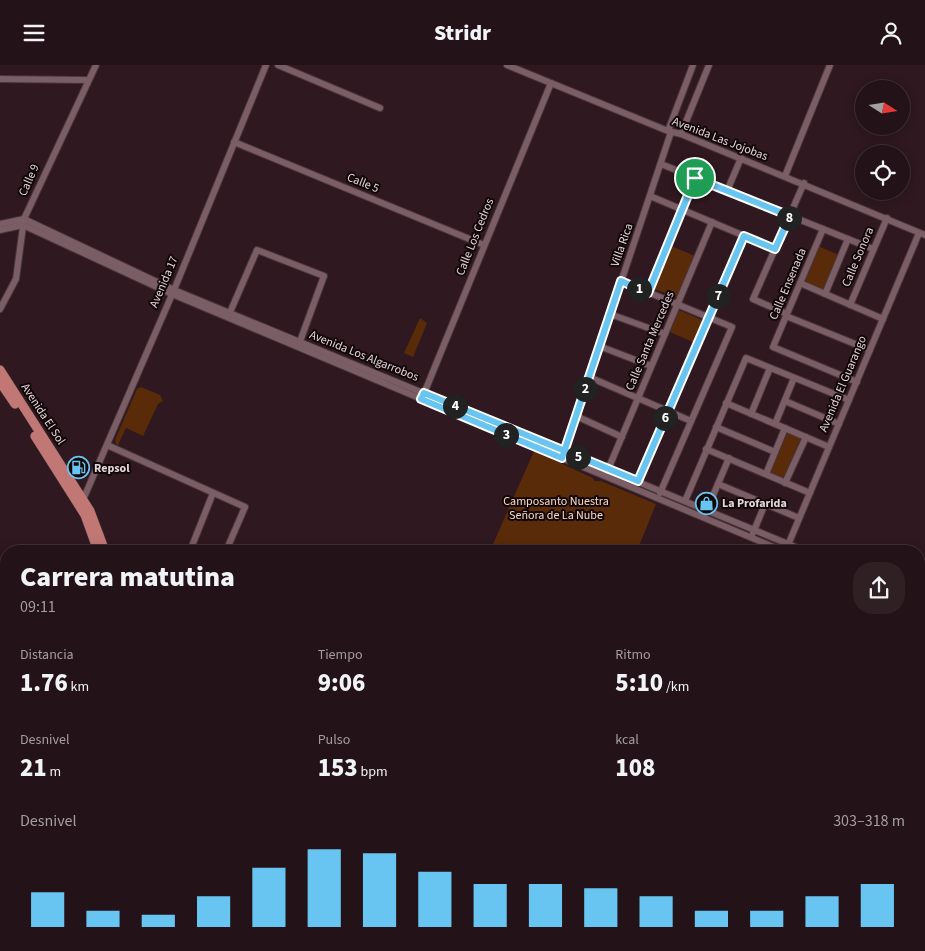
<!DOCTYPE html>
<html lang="es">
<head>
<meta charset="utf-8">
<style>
  :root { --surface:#231217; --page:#2f2024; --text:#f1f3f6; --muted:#a39ea1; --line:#403236; --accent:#68c4f0 }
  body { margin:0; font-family:"Source Sans 3",sans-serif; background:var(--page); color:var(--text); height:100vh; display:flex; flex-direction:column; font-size:19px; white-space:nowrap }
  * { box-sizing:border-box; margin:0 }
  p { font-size:16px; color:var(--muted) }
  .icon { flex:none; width:28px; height:28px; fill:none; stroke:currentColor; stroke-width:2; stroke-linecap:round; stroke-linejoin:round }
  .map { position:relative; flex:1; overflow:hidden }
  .drawer { position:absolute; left:0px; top:480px; width:925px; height:406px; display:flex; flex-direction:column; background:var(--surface); border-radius:20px 20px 0 0; box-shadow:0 2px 12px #0003,0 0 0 1px var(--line) }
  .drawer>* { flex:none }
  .needle { width:32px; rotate:102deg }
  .buttons { position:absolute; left:855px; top:15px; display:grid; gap:10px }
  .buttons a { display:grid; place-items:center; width:55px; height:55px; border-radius:50%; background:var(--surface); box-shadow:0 2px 12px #0003,0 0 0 1px var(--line); font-size:25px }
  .pin { position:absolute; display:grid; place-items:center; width:42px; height:42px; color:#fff; margin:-21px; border:2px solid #fff; border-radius:50%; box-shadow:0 1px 5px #0007 }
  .km { position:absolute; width:25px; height:25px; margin:-12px; border-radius:50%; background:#222; color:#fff; font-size:14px; line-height:25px; text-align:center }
  .round { display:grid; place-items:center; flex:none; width:52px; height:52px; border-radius:20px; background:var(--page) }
  .summary { display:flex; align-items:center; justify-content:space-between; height:85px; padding:0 20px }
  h1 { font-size:28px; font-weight:800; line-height:38px }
  .figures { display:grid; grid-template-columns:repeat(3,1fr); gap:8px; height:85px; padding:5px 20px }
  .figures div { display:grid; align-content:center }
  .figures b { font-size:25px; font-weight:800 }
  .figures small { font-size:14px; font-weight:400 }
  .figures p { font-size:14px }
  .chart { height:140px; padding:10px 20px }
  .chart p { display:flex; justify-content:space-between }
  .chart svg { width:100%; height:90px; margin-top:5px; stroke:var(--accent); stroke-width:6 }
  header { display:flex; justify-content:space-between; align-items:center; height:65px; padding:0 20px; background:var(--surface); font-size:22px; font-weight:800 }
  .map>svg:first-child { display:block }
</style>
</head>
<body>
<header><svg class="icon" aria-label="menu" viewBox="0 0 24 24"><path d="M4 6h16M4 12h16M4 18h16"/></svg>Stridr<svg class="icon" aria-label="person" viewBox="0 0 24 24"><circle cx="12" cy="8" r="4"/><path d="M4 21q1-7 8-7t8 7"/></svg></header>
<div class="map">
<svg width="925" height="886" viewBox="0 0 925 886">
  <rect width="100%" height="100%" fill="#2f181f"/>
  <g fill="#592b09">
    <polygon points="669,180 695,191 678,233 652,223"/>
    <polygon points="818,181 839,190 823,226 803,217"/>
    <polygon points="679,245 704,256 695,278 670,267"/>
    <polygon points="420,253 427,258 413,292 404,288"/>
    <polygon points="141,322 160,330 163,336 158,339 143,371 126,363 118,380 116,379 115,375 137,324"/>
    <polygon points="787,365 803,373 785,415 768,408"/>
    <polygon points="534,386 593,413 594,416 601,416 656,439 637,486 490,486"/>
  </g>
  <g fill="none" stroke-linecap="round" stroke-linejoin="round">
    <defs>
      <g id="minor">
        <polyline points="278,0 380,43"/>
        <polyline points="507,0 668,66 681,69 925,170"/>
        <polyline points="0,14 87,15"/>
        <polyline points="668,66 693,0"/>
        <polyline points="681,69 709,0"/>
        <polyline points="234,77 484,180"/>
        <polyline points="661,99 873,184"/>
        <polyline points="785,111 830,0"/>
        <polyline points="727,126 741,93"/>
        <polyline points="650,131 775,184"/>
        <polyline points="0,159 24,154 174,225 805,486"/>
        <polyline points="823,164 773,282 857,317"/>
        <polyline points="0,165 23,160 172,229 783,486"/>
        <polyline points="621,216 732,262 660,428"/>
        <polyline points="800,218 883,254"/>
        <polyline points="648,228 695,113"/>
        <polyline points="825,229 848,174"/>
        <polyline points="850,240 887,153"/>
        <polyline points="0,244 16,214 24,154 96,0"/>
        <polyline points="610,249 665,269"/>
        <polyline points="787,249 753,234 804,118"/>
        <polyline points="786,251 870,285"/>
        <polyline points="228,252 257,185 324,211 299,279"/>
        <polyline points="599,281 651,301"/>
        <polyline points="589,312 691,356"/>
        <polyline points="423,331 551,18"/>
        <polyline points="785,336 839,359"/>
        <polyline points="726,338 829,382"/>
        <polyline points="751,349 770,303"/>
        <polyline points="576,351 622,372"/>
        <polyline points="775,359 794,313"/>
        <polyline points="716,362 775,387"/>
        <polyline points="107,380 245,442 226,486"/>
        <polyline points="706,384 810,428"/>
        <polyline points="564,388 671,67"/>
        <polyline points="607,407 712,157"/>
        <polyline points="766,409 785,363"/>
        <polyline points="638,416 744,171"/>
        <polyline points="785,418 806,372"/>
        <polyline points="718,419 799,453"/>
        <polyline points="685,436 746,293 849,335"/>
        <polyline points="82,437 174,225 266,0"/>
        <polyline points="706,447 729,393"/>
        <polyline points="753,468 765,439"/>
        <polyline points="788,480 919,168"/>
        <polyline points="190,486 213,428"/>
        <polyline points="919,522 925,507"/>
        <polyline points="919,534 925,536"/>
        <polyline points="0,537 6,539"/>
        <polyline points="919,543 925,545"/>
        <polyline points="919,567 925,552"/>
        <polyline points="919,581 925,583"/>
        <polyline points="919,638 925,622"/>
        <polyline points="919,707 925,692"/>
        <polyline points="919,717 925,720"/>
        <polyline points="0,764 6,762"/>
        <polyline points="919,777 925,762"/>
        <polyline points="919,819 925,822"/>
        <polyline points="919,848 925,834"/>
        <polyline points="0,859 6,876"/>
        <polyline points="8,880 10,886"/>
        <polyline points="832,880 846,886"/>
        <polyline points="402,886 403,886"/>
        <polyline points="617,886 620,880"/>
        <polyline points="873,886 876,880"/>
        <polyline points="903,886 906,880"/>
      </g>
      <g id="major">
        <polyline points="0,305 90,446 105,486"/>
        <polyline points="0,317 15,339"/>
        <polyline points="35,371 85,450 98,486"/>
        <polyline points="224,880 226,886"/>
        <polyline points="233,880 235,886"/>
      </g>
    </defs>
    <use href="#minor" stroke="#48353b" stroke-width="8"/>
    <use href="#major" stroke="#48353b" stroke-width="10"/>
    <use href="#minor" stroke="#7a5d65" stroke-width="6"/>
    <use href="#major" stroke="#c17875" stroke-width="9"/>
  </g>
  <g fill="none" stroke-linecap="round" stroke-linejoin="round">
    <defs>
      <path id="route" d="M 695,113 L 648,228 L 621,216 C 601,275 582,334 562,393 L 421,334 L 424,328 C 495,357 567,387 638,416 L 744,171 L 775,184 L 790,151 L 695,113"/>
    </defs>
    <use href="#route" stroke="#fff" stroke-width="10"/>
    <use href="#route" stroke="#68c4f0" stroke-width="6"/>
  </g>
  <defs>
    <symbol id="fuel-ring" viewBox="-11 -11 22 22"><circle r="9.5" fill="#110709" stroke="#68c4f0" stroke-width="1.5"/><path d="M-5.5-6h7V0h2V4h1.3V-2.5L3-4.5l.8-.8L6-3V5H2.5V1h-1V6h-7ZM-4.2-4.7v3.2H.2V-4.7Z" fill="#68c4f0"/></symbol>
    <symbol id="shop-ring" viewBox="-11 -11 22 22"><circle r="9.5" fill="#110709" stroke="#68c4f0" stroke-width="1.5"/><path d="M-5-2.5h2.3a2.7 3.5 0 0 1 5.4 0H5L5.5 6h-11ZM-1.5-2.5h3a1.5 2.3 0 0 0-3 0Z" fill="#68c4f0"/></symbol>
  </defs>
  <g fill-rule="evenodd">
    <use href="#fuel-ring" x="66" y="390" width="25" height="25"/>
    <use href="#shop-ring" x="694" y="426" width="25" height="25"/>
  </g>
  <g text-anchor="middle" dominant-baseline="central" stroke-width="4" stroke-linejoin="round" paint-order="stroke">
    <g font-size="12" fill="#e6d5d9" stroke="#110709">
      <text transform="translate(720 74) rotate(21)">Avenida Las Jojobas</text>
      <text transform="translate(29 115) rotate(-66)">Calle 9</text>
      <text transform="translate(363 118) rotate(22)">Calle 5</text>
      <text transform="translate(475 172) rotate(-68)">Calle Los Cedros</text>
      <text transform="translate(622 180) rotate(-71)">Villa Rica</text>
      <text transform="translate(858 192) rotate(-67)">Calle Sonora</text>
      <text transform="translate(164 217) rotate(-67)">Avenida 17</text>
      <text transform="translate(788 219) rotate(-67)">Calle Ensenada</text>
      <text transform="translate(650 276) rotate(-67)">Calle Santa Mercedes</text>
      <text transform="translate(364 291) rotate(22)">Avenida Los Algarrobos</text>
      <text transform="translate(843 319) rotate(-67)">Avenida El Guarango</text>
      <text transform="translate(43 349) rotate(57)">Avenida El Sol</text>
    </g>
    <g font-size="12" font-weight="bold" fill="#e6d5d9" stroke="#110709" text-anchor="start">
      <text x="94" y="403">Repsol</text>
      <text x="722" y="438">La Profarida</text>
    </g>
    <g font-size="12" fill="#fdd7c0" stroke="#110709">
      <text x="556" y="436">Camposanto Nuestra<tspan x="556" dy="14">Señora de La Nube</tspan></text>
    </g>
  </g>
</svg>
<div class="buttons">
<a><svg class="needle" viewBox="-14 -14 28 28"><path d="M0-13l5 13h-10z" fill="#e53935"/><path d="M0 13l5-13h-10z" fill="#a39ea1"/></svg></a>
<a><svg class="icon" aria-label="locate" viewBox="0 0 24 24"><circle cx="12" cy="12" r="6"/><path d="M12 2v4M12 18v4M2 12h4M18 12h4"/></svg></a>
</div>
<div class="pin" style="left:695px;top:113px;background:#1e9e55"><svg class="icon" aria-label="arrive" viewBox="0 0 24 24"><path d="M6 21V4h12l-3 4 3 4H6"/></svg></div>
<b class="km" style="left:639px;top:224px">1</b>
<b class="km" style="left:585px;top:324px">2</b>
<b class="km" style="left:506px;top:370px">3</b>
<b class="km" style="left:455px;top:341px">4</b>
<b class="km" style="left:578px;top:392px">5</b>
<b class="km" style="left:665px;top:353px">6</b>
<b class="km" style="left:718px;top:231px">7</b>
<b class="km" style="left:789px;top:153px">8</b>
<section class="drawer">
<div class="summary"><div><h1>Carrera matutina</h1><p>09:11</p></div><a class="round"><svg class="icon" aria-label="share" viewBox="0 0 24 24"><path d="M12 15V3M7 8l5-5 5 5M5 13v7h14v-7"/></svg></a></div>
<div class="figures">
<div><p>Distancia</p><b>1.76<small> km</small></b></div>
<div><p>Tiempo</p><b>9:06</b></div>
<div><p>Ritmo</p><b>5:10<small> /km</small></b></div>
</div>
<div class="figures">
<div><p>Desnivel</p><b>21<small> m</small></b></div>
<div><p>Pulso</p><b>153<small> bpm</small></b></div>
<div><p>kcal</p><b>108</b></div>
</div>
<div class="chart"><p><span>Desnivel</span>303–318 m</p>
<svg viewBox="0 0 160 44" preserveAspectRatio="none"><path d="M5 44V27M15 44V36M25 44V38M35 44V29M45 44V15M55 44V6M65 44V8M75 44V17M85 44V23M95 44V23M105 44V25M115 44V29M125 44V36M135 44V36M145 44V29M155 44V23"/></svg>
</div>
</section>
</div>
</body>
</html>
